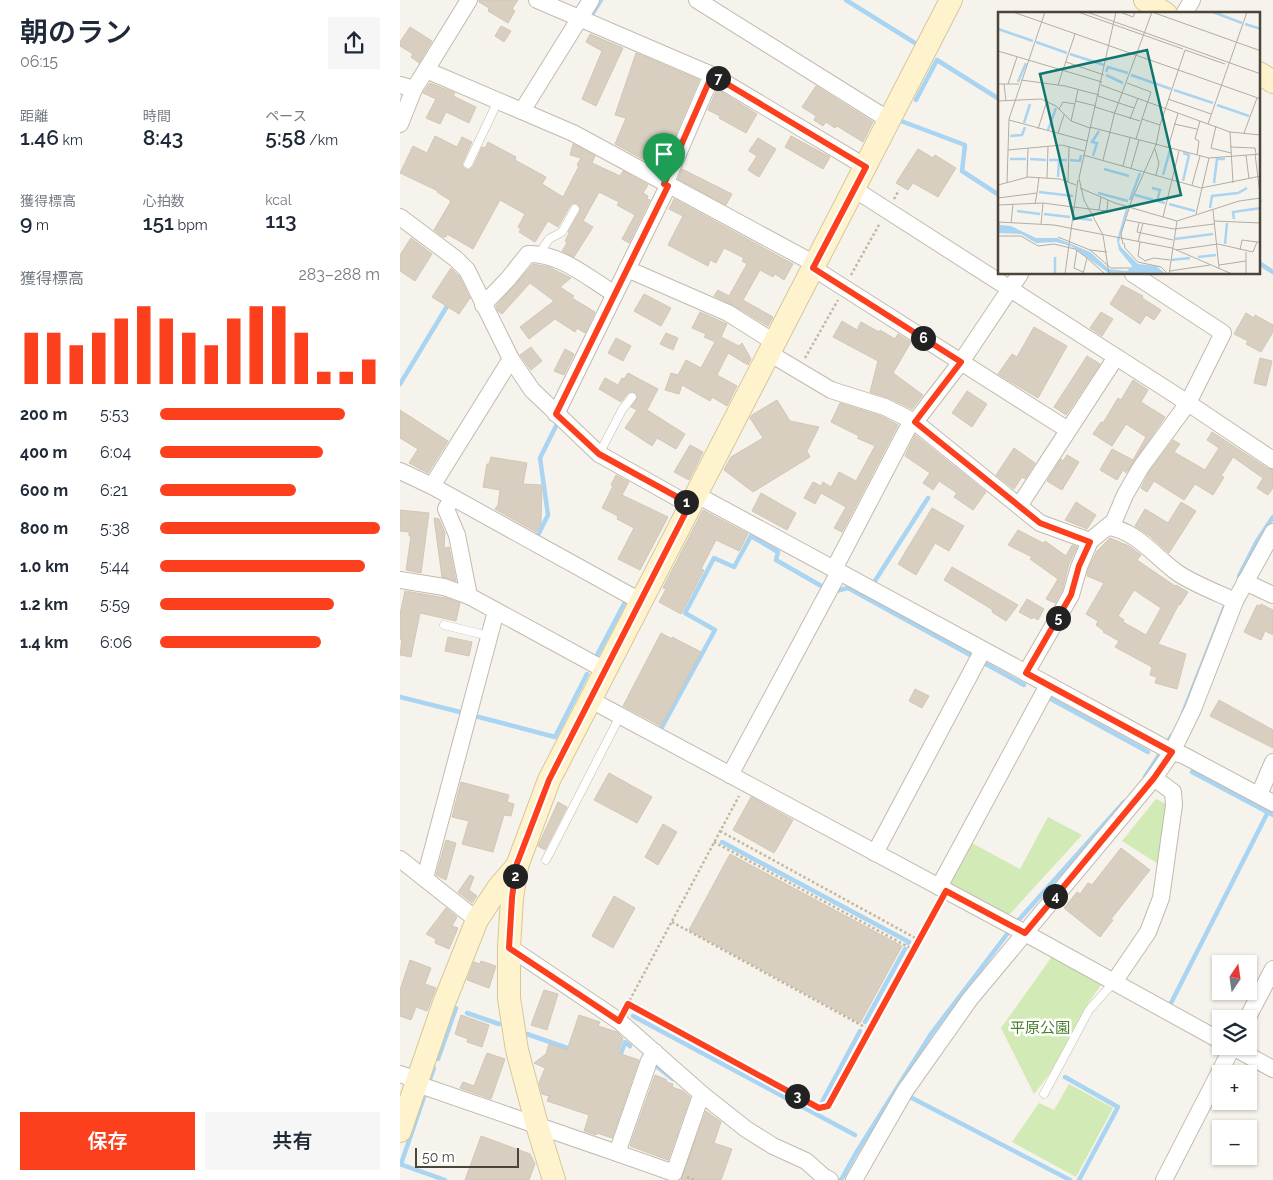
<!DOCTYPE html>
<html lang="ja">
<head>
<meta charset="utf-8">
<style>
  :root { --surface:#fff; --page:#f6f6f7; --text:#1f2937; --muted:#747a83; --accent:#fc3f1d }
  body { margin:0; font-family:Raleway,"Noto Sans JP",sans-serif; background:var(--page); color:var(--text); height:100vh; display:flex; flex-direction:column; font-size:19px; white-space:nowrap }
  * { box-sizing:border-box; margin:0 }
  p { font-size:16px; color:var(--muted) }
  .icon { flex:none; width:28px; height:28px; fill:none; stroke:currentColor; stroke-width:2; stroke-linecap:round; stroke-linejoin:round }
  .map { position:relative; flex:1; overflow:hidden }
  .drawer { display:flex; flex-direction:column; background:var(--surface); width:400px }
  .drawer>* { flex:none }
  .needle { width:32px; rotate:13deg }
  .fabs { position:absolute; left:812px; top:955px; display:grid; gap:10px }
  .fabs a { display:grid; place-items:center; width:45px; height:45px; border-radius:0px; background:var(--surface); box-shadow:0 1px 4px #0004; font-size:25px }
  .scale { position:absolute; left:15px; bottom:12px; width:104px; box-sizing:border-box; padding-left:5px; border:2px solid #4b4439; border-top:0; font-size:14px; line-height:18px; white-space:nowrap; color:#4b4439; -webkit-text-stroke:4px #fff; paint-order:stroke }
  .pin { position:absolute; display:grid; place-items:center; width:42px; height:42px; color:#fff; margin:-51px -21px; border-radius:50% 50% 50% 0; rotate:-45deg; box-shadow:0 0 5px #0007 }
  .pin .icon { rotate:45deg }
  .km { position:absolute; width:25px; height:25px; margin:-12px; border-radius:50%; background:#222; color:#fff; font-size:14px; line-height:25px; text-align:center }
  .round { display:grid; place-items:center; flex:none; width:52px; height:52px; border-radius:0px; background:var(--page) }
  .overview { display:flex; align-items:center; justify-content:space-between; height:85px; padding:0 20px }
  h1 { font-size:28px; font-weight:600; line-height:38px }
  .metrics { display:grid; grid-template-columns:repeat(3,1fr); gap:8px; height:85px; padding:5px 20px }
  .metrics div { display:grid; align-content:center }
  .metrics b { font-size:21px; font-weight:600 }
  .metrics small { font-size:14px; font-weight:400 }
  .metrics p { font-size:14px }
  .chart { height:140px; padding:10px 20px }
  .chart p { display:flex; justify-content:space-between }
  .chart svg { width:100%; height:90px; margin-top:5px; stroke:var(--accent); stroke-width:6 }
  .cta { display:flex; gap:10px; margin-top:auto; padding:10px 20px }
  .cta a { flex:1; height:58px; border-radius:0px; background:var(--accent); color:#fff; font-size:20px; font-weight:600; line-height:58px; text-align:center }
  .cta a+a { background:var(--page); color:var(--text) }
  ul { padding:0 20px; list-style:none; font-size:16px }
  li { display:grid; grid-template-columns:80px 60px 1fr; align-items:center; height:38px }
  li i { height:12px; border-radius:6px; background:var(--accent) }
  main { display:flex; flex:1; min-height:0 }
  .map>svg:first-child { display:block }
</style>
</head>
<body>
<main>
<section class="drawer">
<div class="overview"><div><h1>朝のラン</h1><p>06:15</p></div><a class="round"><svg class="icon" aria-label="share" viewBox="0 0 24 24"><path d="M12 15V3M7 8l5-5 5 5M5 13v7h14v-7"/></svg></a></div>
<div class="metrics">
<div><p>距離</p><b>1.46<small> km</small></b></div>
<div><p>時間</p><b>8:43</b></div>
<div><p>ペース</p><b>5:58<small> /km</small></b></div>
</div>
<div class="metrics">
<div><p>獲得標高</p><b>9<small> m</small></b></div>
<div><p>心拍数</p><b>151<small> bpm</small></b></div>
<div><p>kcal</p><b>113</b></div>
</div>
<div class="chart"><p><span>獲得標高</span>283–288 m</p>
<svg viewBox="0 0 160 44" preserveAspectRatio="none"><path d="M5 44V19M15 44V19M25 44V25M35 44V19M45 44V12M55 44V6M65 44V12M75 44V19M85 44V25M95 44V12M105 44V6M115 44V6M125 44V19M135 44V38M145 44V38M155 44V32"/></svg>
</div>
<ul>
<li><b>200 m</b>5:53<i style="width:84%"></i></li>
<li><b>400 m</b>6:04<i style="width:74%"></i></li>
<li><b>600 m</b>6:21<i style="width:62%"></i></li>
<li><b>800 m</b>5:38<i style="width:100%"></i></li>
<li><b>1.0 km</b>5:44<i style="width:93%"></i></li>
<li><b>1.2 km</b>5:59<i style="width:79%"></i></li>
<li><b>1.4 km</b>6:06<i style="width:73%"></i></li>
</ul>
<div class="cta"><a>保存</a><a>共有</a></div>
</section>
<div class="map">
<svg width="873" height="1180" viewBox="0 0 873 1180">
  <rect width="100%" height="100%" fill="#f6f3ec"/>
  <g fill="#d2eab5">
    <polygon points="756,799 768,805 760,865 722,841"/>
    <polygon points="648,817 682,835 609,915 552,885 551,881 572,843 620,869"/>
    <polygon points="653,955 703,982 689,1002 657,1064 634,1094 601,1028"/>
    <polygon points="669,1084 713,1108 676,1177 612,1142 639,1103 654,1110"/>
  </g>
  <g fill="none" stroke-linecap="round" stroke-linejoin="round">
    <g stroke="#a9d4f2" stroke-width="4.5">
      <polyline points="446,0 515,43"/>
      <polyline points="193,13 201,0"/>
      <polyline points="516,100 537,60 599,99"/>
      <polyline points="501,121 565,145 562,171 599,195"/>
      <polyline points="859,263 873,272"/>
      <polyline points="0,384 49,303"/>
      <polyline points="134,536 137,537 148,515 140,458 156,426"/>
      <polyline points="839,576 857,541 873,517"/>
      <polyline points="473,584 528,498"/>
      <polyline points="436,591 448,588 572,656"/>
      <polyline points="196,657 225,602"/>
      <polyline points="584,663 624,685"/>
      <polyline points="0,697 64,713"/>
      <polyline points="651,699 748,752"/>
      <polyline points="783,713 827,601"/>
      <polyline points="75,716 155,737 187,674"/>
      <polyline points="261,729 315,630 285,613 314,558 334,567 351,536 378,552 376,560 423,587"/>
      <polyline points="792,772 873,815"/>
      <polyline points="745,777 772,735"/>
      <polyline points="322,842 509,942 508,943"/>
      <polyline points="616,923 724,802"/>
      <polyline points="771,1003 868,812"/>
      <polyline points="67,1013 99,1024"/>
      <polyline points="233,1016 455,1135"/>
      <polyline points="465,1022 505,949"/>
      <polyline points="127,1034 173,1050"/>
      <polyline points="38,1059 56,1008"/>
      <polyline points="219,1059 225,1042 230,1046"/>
      <polyline points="256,1066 273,1079"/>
      <polyline points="665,1077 718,1107 679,1180"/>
      <polyline points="29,1082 34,1068"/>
      <polyline points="512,1098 670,1180"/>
      <polyline points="422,1102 460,1031"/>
      <polyline points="0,1164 45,1180"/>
      <polyline points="1,1164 25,1094"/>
      <polyline points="441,1180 456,1153 531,1034 611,929"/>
    </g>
  </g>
  <g fill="#d8cfc1" stroke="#d3c7b4" fill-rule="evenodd">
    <polygon points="79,0 118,0 112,9 115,11 108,23 88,11 89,8 79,2"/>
    <polygon points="101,26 111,31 104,42 95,36"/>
    <polygon points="10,27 32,41 19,63 11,57 13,54 0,46 0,42"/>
    <polygon points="190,34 223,48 196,106 182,99 202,51 186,42"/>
    <polygon points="236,53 299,80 261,169 215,144 226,118 215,115"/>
    <polygon points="30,83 55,93 53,96 76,107 69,123 46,112 40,124 26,118 36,99 23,93"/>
    <polygon points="416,86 473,122 463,142 437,126 435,128 426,122 423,126 414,120 416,116 402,107"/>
    <polygon points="317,89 357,114 346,133 319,118 320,116 308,110"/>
    <polygon points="35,136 57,147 62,137 72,142 62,164 64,168 68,170 73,167 82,147 85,148 88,142 116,157 115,160 146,177 142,184 163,197 179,166 177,165 181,158 170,155 173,144 195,156 192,163 220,176 223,171 248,185 243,193 248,196 247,199 250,200 229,243 222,239 235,215 217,205 219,202 199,192 183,221 193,227 174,257 162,251 167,243 165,241 169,233 168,232 180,211 178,204 174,203 170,206 158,227 148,221 135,242 119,232 121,229 118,227 125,214 100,200 73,249 47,234 46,237 43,237 34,230 51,201 37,192 38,191 0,173 13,146 27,153"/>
    <polygon points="391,136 430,157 423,169 385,147"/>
    <polygon points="358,138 376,149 359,177 348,170 357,156 349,151"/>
    <polygon points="518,149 533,158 535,155 556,168 538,197 513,183 508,190 496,183"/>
    <polygon points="282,169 332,194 326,205 278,179"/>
    <polygon points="274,199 393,264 384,280 375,274 373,277 360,270 343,300 373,317 368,326 333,305 314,296 318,290 329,296 347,264 342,261 344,258 324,248 316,263 310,260 308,266 268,245 283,216 269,209"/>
    <polygon points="11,238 32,254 15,281 0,271 0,255"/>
    <polygon points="133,264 149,267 171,278 160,287 174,296 172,298 195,312 185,333 177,328 175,332 155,319 129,339 120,327 154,301 130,283 102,314 98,311 96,306"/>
    <polygon points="51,268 59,276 70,298 59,314 32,297"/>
    <polygon points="722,285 743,296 742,298 761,310 754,320 746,315 740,324 710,304"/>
    <polygon points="244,294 271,308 261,326 234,311"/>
    <polygon points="300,312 327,324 321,337 339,346 342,343 351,359 348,365 328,353 317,375 337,386 327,406 312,397 310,401 282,385 279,394 265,390 271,373 278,375 286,360 301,368 315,342 304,337 306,334 292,328"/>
    <polygon points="701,312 713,319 702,336 690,328"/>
    <polygon points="846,313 854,318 855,315 873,325 873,332 861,352 846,344 848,341 834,334"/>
    <polygon points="442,321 457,330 461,322 479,332 480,330 495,339 498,334 511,342 493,373 523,395 512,409 489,398 470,392 478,361 433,337"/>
    <polygon points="634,327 667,346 638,398 598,374 612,354 617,357"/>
    <polygon points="266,333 278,338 273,350 260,344"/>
    <polygon points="216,338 231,346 223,361 208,353"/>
    <polygon points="131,347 142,361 131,370 120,355"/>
    <polygon points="165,349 174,354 164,375 154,371"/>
    <polygon points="687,356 700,364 666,415 654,407"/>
    <polygon points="860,358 872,361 866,386 854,383"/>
    <polygon points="228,373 258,389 247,410 285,434 276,449 257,438 252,446 225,428 237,410 231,407 237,398 236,393 229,392 221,402 199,389 205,378 218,385 222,378 224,379"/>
    <polygon points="733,380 748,390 741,402 765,417 726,473 723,470 717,480 700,470 712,449 733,460 746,437 726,424 712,446 693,434 701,422 703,423 718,398 721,400"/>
    <polygon points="567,391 587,404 572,427 552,413"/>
    <polygon points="377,400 390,421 419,427 407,451 410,457 353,492 324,470 331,457 363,438 350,418 352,415"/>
    <polygon points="440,403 481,416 498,425 442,532 434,528 446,507 421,493 415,504 404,498 413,482 421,486 423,482 431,487 439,472 456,481 475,446 457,438 459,436 431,422"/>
    <polygon points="0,410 48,441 28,473 9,463 18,449 0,438"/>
    <polygon points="812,432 867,468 873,470 873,488 868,495 857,488 863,478 833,457 821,476 824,477 813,495 795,484 784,500 754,481 747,492 741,488 749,472 773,440 780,444 774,452 805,470 819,448 807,440"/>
    <polygon points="515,435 586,492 573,510 554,497 557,493 539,481 533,490 523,483 530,473 505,456"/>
    <polygon points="290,445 303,452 289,480 274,472"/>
    <polygon points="614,448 635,463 625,479 622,477 614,489 596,475"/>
    <polygon points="667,455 679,462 662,490 647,481 661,459 663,461"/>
    <polygon points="91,457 127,463 123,484 142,485 141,524 136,532 95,509 98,505 100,490 83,487 87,464 89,464"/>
    <polygon points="216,475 229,482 222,495 268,517 240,570 218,559 234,528 217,519 218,516 202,508 213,486 211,485"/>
    <polygon points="361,493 396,513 387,530 352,511"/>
    <polygon points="676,502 696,515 687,529 665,520"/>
    <polygon points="781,502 796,511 769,553 750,536 735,526 745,509 768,523"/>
    <polygon points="532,508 564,526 549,551 535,543 516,575 498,564"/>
    <polygon points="0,510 29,513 21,573 6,570 11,536 9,536 9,532 0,531"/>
    <polygon points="303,510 348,534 339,551 316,540 301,569 304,570 281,614 259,602 266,589 263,588"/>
    <polygon points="34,518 39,519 45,533 44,548 49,547 56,581 42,577"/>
    <polygon points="618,530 643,543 645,541 666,556 672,545 677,547 669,564 662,591 655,603 646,599 658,579 630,559 632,557 608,545"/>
    <path d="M 710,538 L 729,546 L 741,555 L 737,560 L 775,586 L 776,585 L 788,592 L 780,605 L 779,604 L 758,644 L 786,654 L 777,689 L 755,683 L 757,677 L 750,675 L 752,667 L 715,647 L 719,641 L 703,632 L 704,631 L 696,625 L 698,621 L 686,614 L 704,583 L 687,576 L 688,570 L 697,551 ZM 734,590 L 761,608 L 746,635 L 723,622 L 724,620 L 718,616 Z"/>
    <polygon points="552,567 618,605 606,621 592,612 593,610 544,580"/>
    <polygon points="5,591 46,598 60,603 56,621 20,613 11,657 0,655 2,639 0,639 0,614"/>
    <polygon points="627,599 644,609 638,620 633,617 632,619 619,612"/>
    <polygon points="861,604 873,610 873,635 865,631 861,640 844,632 857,605 860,606"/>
    <polygon points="261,633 272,639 272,637 301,652 261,726 223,706"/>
    <polygon points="48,637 72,642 69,656 45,651"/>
    <polygon points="515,689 529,696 522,708 509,701"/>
    <polygon points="819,700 873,730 873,748 810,716"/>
    <polygon points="209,773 252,797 237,823 194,800"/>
    <polygon points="61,782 109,795 107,802 114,804 111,816 104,815 93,852 62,844 69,821 52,817"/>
    <polygon points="351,797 393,820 374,853 333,830"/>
    <polygon points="158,802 167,807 145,850 138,846"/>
    <polygon points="263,824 277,832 258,865 245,857"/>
    <polygon points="46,840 56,843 46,880 36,875"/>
    <polygon points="721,848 750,870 711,919 713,920 700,937 664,908 677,892 680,894 688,883 692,885"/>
    <polygon points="330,854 502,946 460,1023 289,930"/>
    <polygon points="70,875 74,877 69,890 77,896 72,903 58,892"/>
    <polygon points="214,896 235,908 213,948 192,936"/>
    <polygon points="46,908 57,917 52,926 58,928 49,949 35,943 36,939 26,934"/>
    <polygon points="10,960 31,968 25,984 36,988 27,1011 16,1007 11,1020 0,1016 0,990"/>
    <polygon points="81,961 96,966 89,988 67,980 74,962 80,964"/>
    <polygon points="144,990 158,994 147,1030 131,1025"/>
    <polygon points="61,1015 89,1025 82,1047 67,1042 68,1039 55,1034"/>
    <polygon points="179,1015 200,1022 198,1026 217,1032 223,1038 218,1053 239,1060 212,1138 197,1133 196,1135 184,1131 189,1115 147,1101 149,1096 142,1094 139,1083 145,1068 134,1063 146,1054 149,1044 167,1050"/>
    <polygon points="87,1053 105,1059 91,1099 60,1088 63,1082 74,1086"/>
    <polygon points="255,1075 267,1080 266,1082 273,1084 272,1087 283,1091 290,1097 268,1160 230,1146"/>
    <polygon points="306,1111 321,1122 314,1143 332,1149 321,1180 281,1180"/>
    <polygon points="81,1136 130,1154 135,1164 129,1180 65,1180"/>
  </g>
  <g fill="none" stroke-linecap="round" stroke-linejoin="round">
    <defs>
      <g id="lane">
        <polyline points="68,164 98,101"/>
        <polyline points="139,254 149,239 162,232 175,209"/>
        <polyline points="199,454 222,410 232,397"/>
        <polyline points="44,625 89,636"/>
        <polyline points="146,860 220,716"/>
        <polyline points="644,1094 689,1010 714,982"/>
      </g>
      <g id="street">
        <polyline points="137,0 312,75 466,167"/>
        <polyline points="297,0 489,120"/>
        <polyline points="784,14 792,0"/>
        <polyline points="26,70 69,0"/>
        <polyline points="0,85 14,89 26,70 173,133 415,264"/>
        <polyline points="122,111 191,0"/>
        <polyline points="0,124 14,89"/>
        <polyline points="265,184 312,75"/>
        <polyline points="454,189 788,403 873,460"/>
        <polyline points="0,217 56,259 67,270 111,359 132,390 199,454 290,505"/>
        <polyline points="413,268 668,430"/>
        <polyline points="227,269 328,313 374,342"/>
        <path d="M 83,305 L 108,279 L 128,254 C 161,253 188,278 215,294"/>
        <polyline points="369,353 431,390 485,407 515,422 640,523 690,541"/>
        <polyline points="156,414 268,186"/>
        <polyline points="515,422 561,362 620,274"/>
        <polyline points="0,471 32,486 240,601"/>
        <polyline points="32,486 111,359"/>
        <polyline points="295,494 754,742 772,752 783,755 873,803"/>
        <polyline points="52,498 46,509 57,535 69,596"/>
        <polyline points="619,506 716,357"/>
        <polyline points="707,527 714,521 725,495 741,467 788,403 823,333 733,274"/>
        <polyline points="434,569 512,420"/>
        <polyline points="0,580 44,587 69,596 205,670"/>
        <polyline points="845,582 873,595"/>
        <path d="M 626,673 L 671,595 L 679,567 L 690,541 L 707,527 C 734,529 754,555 775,571 C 789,582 818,593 835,601 L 873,532"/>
        <polyline points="189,699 625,933 821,1041"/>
        <polyline points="330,775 439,572"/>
        <polyline points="859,795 873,762"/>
        <polyline points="475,853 583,650"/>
        <polyline points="0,859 77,920"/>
        <polyline points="25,878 96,611"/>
        <polyline points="539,887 648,685"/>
        <polyline points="109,947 219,1021 303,1095 346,1129 373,1146 406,1161 424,1177 430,1180"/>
        <polyline points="714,982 748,932 761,898 774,805 773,792 754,778"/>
        <polyline points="847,1019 873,969"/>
        <polyline points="831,1046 873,1069"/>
        <polyline points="255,1052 249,1061 217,1153 274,1173 299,1101 303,1095"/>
        <polyline points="0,1074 18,1080"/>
        <polyline points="17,1084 217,1153"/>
        <polyline points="454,1180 505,1091 570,999 754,778 772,752 793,709 835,601"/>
        <polyline points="764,1180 833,1046"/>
      </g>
      <g id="secondary">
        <polyline points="745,0 766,14"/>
        <polyline points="859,73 873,82"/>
        <polyline points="0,1131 44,1003 77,920 98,888 117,866"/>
        <polyline points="154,1180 137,1125 117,1050 109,998 109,947 112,898 117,866 149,780 551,0"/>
      </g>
    </defs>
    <use href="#lane" stroke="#c2bbae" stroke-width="9"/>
    <use href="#street" stroke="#c2bbae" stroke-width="18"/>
    <use href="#secondary" stroke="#d6c79b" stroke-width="24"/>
    <g stroke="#c4b79f" stroke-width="2.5" stroke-dasharray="2.5 2.5" stroke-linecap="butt">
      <polyline points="494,199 499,190"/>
      <polyline points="451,275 480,223"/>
      <polyline points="405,358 438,300"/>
      <polyline points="320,831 519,940"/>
      <polyline points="314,842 514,950"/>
      <polyline points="272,922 470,1030"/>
      <polyline points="228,1003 419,1108 428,1106 539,904"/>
      <polyline points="225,1009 339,796"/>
      <polyline points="287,1177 294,1180"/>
    </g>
    <use href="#lane" stroke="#fff" stroke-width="8"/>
    <use href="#street" stroke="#fff" stroke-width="16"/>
    <use href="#secondary" stroke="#fff3cd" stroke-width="22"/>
  </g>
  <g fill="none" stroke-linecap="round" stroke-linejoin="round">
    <defs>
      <polygon id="route" points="312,75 466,167 413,268 561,362 515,422 640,523 690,542 679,566 671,595 626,673 772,752 754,778 625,933 546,891 428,1106 419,1108 228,1004 219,1021 109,948 112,898 116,866 149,780 290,504 199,454 156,414 268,186 264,184"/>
    </defs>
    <use href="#route" stroke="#fff" stroke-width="10"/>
    <use href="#route" stroke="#fc3f1d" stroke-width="6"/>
  </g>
  <g text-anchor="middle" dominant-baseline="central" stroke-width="5" stroke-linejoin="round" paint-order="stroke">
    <g font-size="15" fill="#4a7f2a" stroke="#fff">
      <text x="640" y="1028">平原公園</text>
    </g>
  </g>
  <g transform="translate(598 12)">
    <rect width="262" height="262" fill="#f6f3ec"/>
    <path d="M 128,196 L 130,197 L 121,230 L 123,235 L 140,252 L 158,254 L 168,262 L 112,262 L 73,234 L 58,230 L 38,231 L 23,222 L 0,221 L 0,204 L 2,213 L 13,214 L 38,226 L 59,226 L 92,240 L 111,257 L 129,259 L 134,254 L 121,238 L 119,228 Z" fill="#a9d4f2"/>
    <path fill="none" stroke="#a9d4f2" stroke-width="2.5" d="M 215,0 L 244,11M 247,12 L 263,17M 0,17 L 35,29M 38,30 L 69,41M 72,42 L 106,53M 108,60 L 110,55 L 130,61M 108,63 L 125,71M 133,63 L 173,77M 20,70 L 28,51M 176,78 L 215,91M 219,93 L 251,104M 26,111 L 32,92M 50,118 L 58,96M 12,124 L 24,123 L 27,115M 185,141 L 191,143 L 185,169M 95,144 L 99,131 L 94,130 L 101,119M 12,147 L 28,147M 32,147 L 48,148M 51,148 L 69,148M 72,148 L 82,149 L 83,143M 106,157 L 131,164M 165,163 L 172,138M 60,165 L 61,149M 216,171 L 219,147 L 227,147M 154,176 L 162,178 L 159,189M 41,180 L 75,184M 100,181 L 130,189M 137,183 L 167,191M 132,188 L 142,161M 171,192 L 197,199M 212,196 L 214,184 L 240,181 L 249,176M 19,199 L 42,202M 46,202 L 72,205M 76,206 L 94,208M 236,207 L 235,200 L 263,196M 177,227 L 215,222M 227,232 L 229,211M 57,245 L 57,262M 200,245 L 218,243M 173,248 L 192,246"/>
    <path fill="none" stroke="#b2ada4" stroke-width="1" d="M 15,0 L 263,87M 80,0 L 185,37M 89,0 L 263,62M 122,0 L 135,5 L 137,0M 154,0 L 263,39M 187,38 L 227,52M 0,39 L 104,70M 68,50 L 106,63M 23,68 L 67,74 L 101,83M 129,71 L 153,80 L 144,107M 0,72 L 21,72M 6,72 L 8,89M 10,72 L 19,45M 60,73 L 77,22M 103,73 L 232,120 L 263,123M 100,84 L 136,96M 170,87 L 213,102M 0,89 L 43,87 L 58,94 L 73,109 L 92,116M 78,89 L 98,94M 97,95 L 142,109M 61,97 L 65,90 L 77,92M 117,100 L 154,0M 132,107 L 140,86M 11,108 L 89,129M 73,109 L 80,78M 176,112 L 199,117M 210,112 L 249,0M 218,114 L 213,136 L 233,141M 92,115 L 211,146 L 263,142M 40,117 L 49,89M 112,120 L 117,99M 232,120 L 235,171M 60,121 L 66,103M 246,121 L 259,86M 138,127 L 144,107 L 162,113 L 187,38M 232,135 L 257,136 L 258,142M 170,136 L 180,101M 157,137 L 161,151 L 158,163M 10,138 L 64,133 L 86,139M 257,142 L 263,190M 85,143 L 203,176 L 263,164M 199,143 L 201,129 L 197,127 L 202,109M 248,143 L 251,167M 105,148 L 112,120M 125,154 L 132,126M 133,156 L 141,128M 29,165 L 30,136M 49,166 L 50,134M 70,170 L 71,135M 9,171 L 11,107 L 47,0M 0,173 L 30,165 L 62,167 L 78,173M 194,173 L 202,144M 82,176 L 117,191 L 179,209 L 241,189 L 263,186M 39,181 L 41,165M 103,185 L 101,198 L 109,199 L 110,188M 0,186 L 39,181 L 37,192M 0,193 L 45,191 L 75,195M 75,195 L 101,198M 215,198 L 221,256M 198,202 L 211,146M 165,205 L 181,139M 128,208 L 176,217M 216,209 L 263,211M 0,210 L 56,213 L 174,236 L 234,262M 13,211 L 15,193M 141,211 L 139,220 L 175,228M 43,212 L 45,191M 176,217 L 216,212M 105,223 L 86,188 L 81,166 L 118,0M 105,223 L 111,262M 0,224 L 23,224 L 40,234 L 56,232 L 77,237 L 89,246 L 85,262M 60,225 L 92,238 L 113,256 L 132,256M 140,230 L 145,211M 142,230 L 140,244 L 146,248M 126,231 L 127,236 L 140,250 L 163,255 L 170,262M 125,232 L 123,222 L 133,190 L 158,133 L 162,113M 79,238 L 76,256 L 85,260M 92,238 L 109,240M 178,238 L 220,232 L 255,240 L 259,230 L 263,230M 242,238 L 244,228 L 259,230M 89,246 L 107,262M 146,249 L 156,246 L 172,248M 221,253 L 248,249M 172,259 L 212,253M 67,262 L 80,168M 171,262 L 179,209M 248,262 L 248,240"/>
    <path fill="#0f766e" fill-opacity="0.15" stroke="#0f766e" stroke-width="2.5" d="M 149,38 L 183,183 L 76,207 L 42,62 Z"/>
    <rect width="262" height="262" fill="none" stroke="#4b4439" stroke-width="2.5"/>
  </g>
</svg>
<div class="fabs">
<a><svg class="needle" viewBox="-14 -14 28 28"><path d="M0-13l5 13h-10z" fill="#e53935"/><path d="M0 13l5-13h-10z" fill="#747a83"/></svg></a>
<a><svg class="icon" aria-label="layers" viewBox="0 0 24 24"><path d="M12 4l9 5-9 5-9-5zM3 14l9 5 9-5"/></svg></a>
<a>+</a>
<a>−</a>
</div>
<div class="scale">50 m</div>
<div class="pin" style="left:264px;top:184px;background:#1e9e55"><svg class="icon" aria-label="arrive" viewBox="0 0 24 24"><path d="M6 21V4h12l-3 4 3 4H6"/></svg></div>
<b class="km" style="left:286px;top:502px">1</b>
<b class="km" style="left:115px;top:876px">2</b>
<b class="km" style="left:397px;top:1096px">3</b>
<b class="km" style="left:655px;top:896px">4</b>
<b class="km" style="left:658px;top:618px">5</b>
<b class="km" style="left:523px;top:338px">6</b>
<b class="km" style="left:318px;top:78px">7</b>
</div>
</main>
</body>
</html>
